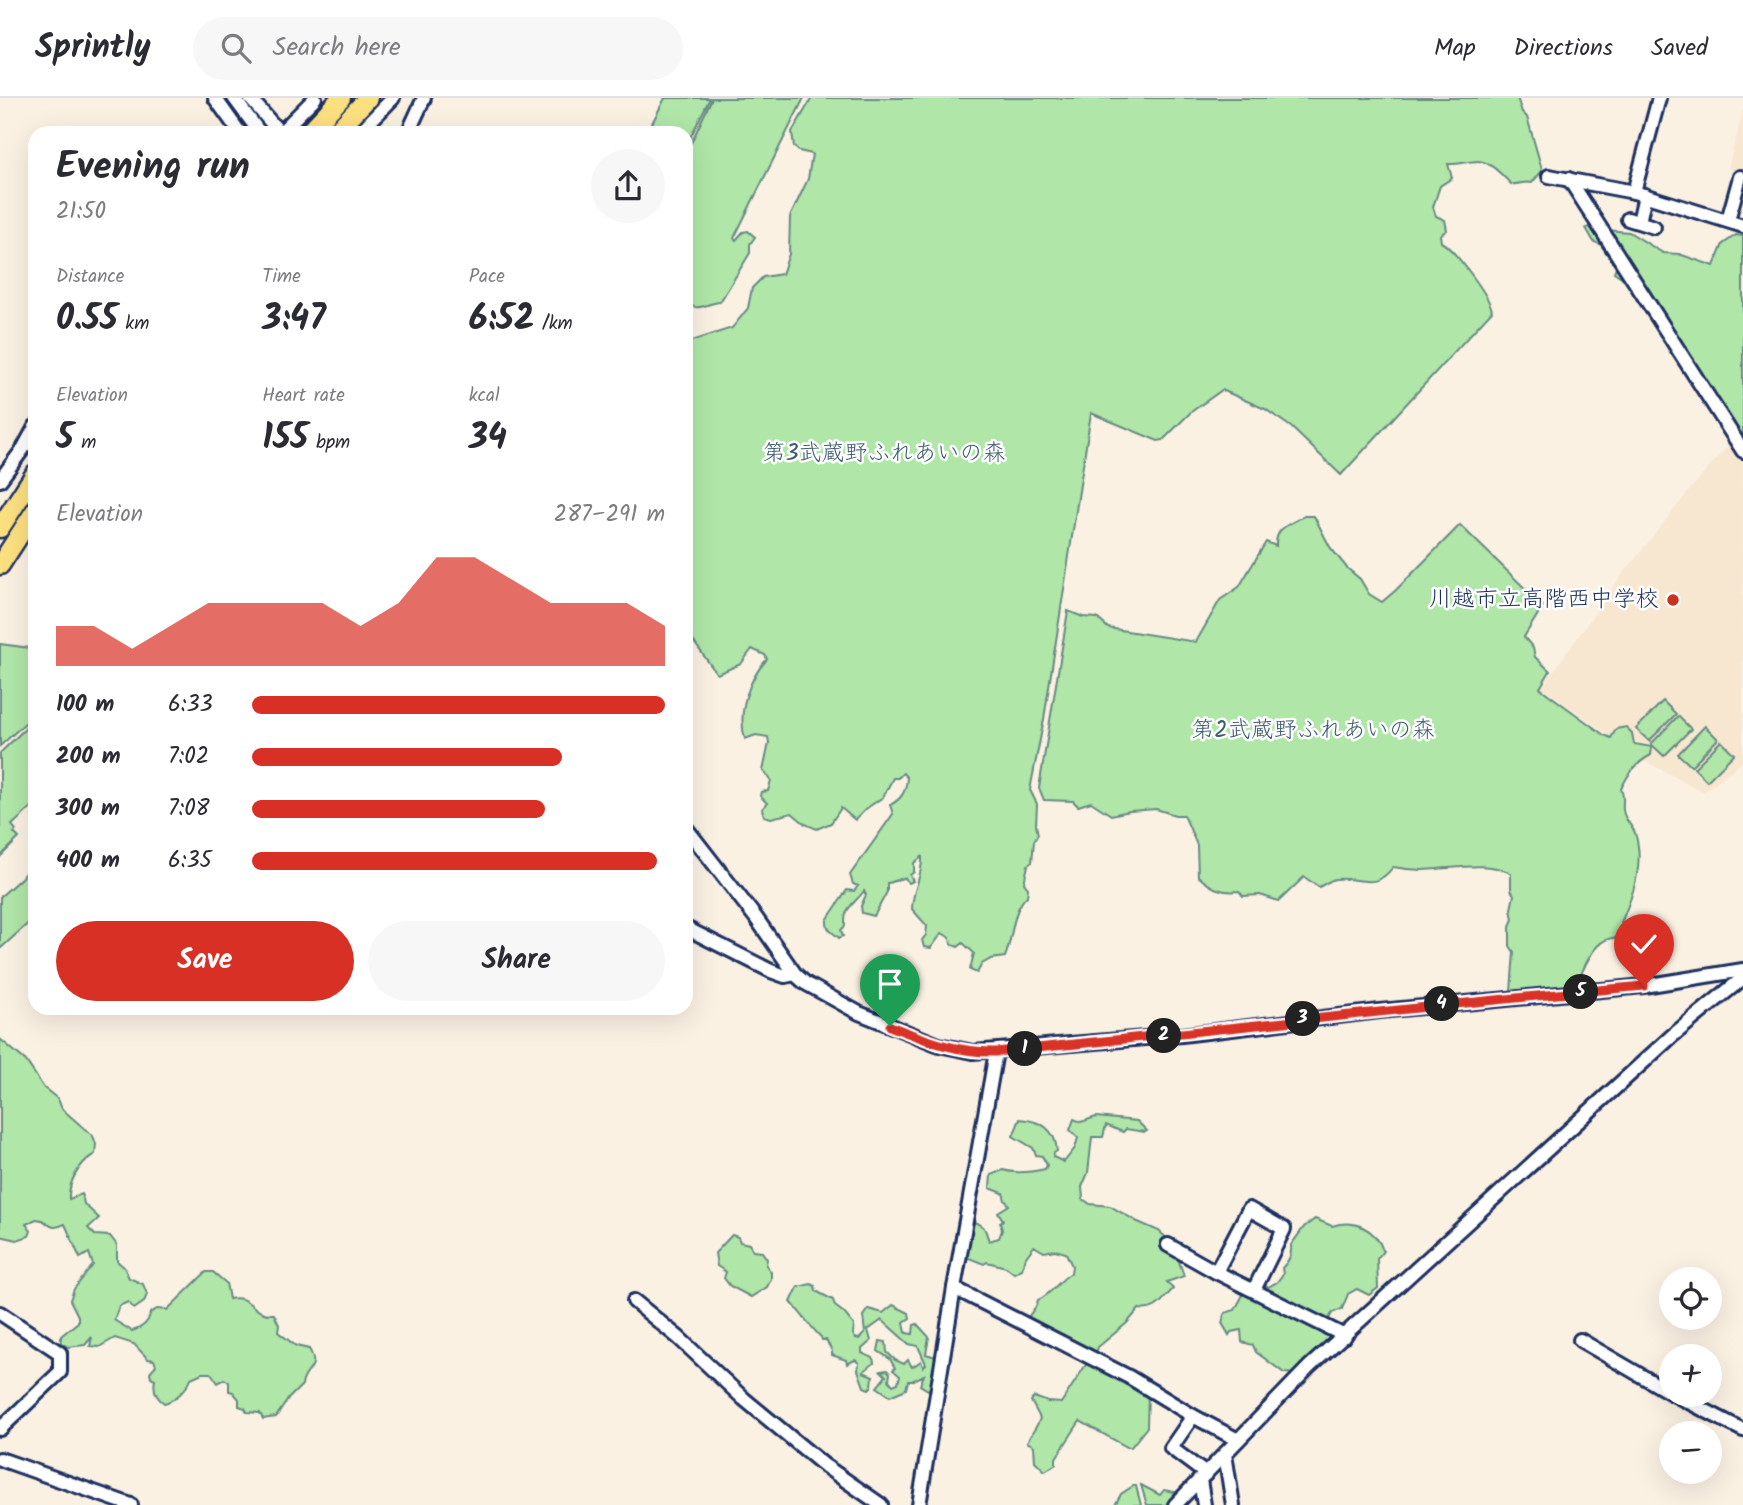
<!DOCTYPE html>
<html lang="en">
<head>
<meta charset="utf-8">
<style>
  :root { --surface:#fff; --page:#f7f7f7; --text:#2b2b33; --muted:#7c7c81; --line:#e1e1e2; --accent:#d93025 }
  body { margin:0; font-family:Kalam,"Klee One",sans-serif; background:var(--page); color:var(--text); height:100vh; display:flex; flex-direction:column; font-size:26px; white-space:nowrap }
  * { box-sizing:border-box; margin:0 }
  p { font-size:23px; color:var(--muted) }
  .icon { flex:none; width:38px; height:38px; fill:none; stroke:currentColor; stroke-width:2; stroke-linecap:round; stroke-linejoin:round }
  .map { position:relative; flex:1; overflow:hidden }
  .side { position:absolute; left:28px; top:28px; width:665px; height:889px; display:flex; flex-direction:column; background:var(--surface); border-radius:21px; box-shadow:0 7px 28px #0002 }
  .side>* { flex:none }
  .tools { position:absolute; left:1659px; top:1169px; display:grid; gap:14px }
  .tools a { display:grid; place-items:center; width:63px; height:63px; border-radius:50%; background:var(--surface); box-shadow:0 7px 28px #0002; font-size:35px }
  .pin { position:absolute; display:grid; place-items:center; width:60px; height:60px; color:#fff; margin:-72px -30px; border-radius:50% 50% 50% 0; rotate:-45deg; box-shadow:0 0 7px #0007 }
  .pin .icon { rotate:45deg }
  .km { position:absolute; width:35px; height:35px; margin:-18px; border-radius:50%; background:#222; color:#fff; font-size:19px; line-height:35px; text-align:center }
  .round { display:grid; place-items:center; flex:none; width:74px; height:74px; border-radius:37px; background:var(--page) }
  .summary { display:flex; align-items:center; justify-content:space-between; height:119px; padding:0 28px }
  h1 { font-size:38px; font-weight:800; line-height:52px }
  .stats { display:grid; grid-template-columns:repeat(3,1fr); gap:10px; height:119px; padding:7px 28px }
  .stats div { display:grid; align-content:center }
  .stats b { font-size:35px; font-weight:800 }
  .stats small { font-size:19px; font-weight:400 }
  .stats p { font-size:19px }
  .chart { height:196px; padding:14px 28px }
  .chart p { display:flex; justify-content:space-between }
  .chart svg { width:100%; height:126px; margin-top:7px; fill:var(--accent); opacity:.7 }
  .button { display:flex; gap:14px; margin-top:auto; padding:14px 28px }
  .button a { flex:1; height:80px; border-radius:42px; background:var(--accent); color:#fff; font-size:28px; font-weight:800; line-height:80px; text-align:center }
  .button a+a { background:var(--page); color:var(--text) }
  ul { padding:0 28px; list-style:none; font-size:23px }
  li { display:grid; grid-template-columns:112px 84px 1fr; align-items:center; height:52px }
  li i { height:18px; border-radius:9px; background:var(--accent) }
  header { display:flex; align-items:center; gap:42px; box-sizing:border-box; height:98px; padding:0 35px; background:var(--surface); border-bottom:2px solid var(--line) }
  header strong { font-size:33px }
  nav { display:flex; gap:38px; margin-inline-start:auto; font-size:24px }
  .search { width:490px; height:63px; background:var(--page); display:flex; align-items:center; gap:18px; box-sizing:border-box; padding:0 24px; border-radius:38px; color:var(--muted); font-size:26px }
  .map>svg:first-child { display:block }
</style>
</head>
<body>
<header>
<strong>Sprintly</strong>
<div class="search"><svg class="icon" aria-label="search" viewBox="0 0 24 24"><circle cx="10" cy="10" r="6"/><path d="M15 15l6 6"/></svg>Search here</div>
<nav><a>Map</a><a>Directions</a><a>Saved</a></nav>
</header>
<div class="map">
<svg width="1743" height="1407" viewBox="0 0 1743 1407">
  <rect width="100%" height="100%" fill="#fbf1e3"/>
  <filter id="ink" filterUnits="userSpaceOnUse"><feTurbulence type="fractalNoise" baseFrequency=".0143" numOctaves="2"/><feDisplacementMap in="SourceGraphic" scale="14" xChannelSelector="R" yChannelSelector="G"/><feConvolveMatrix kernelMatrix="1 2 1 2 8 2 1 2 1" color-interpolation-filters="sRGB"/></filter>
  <g filter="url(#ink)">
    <g fill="#f8e7d0">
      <polygon points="1743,11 1743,75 1728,71"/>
      <polygon points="1732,343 1743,359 1743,663 1704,694 1644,663 1542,589 1622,477 1692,389"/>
    </g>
    <g fill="#b0e6a8" stroke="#668a83" stroke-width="2">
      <polygon points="665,0 710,0 686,48 686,35 647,35"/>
      <path d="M 712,0 L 804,0 L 734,140 L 736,142 L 743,134 L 748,133 L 755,139 L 750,146 L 750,155 L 720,204 C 706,205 699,214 686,206 L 686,56 Z"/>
      <path d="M 812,0 L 1517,0 L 1522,14 L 1527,19 L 1541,68 L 1542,73 L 1532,85 C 1524,83 1519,87 1511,86 C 1503,78 1490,63 1478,63 C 1468,63 1459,67 1448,66 L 1452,80 L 1440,88 L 1433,109 L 1436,118 L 1445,122 L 1447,132 L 1440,137 L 1441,144 C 1454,151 1490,198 1492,213 L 1341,377 L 1291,329 L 1265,311 L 1222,292 L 1191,314 L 1163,342 L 1158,343 L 1091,315 L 1044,621 L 1030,692 L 1037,706 L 1036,727 L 1038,736 L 1034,743 L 1032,764 L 1028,767 L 1024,785 L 1028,790 L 1027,798 C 1012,811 1013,840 1005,859 L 991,861 L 982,866 L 977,875 L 970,872 L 974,855 L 963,845 L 958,849 L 951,846 L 950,840 L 942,835 L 931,850 L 924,849 L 922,842 L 926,837 L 927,828 L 912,811 C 912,793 923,777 922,759 L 914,765 L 914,774 L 910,777 L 913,783 L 909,785 L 905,780 C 898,780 894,785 887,785 L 887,794 L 874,818 L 862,815 L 861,808 L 866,797 L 864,793 C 853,808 844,808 845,828 L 841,832 L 843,838 L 839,840 C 833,834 826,833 827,822 L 847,792 L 854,793 L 858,788 L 853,786 L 850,777 L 893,716 L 890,707 C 902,701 906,693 907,680 L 903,675 L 898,680 L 893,680 L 883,699 L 867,710 L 855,722 L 841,710 L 831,725 L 817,731 L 805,726 L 792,715 L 771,720 L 764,718 L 762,711 L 767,705 L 760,698 L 761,694 L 768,693 L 771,682 L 763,673 L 769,645 L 768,639 L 756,637 L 745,641 C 737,613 749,581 767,561 L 765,557 L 752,551 L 741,566 L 717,576 L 686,533 L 686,245 L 732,230 L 748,210 L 752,190 L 763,179 L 782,176 L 789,156 L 790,119 L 808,81 L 812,56 L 799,53 L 794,49 L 792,34 Z"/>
      <polygon points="1595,127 1606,132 1629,134 1663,155 1679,156 1714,168 1723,146 1736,137 1743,138 1743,355 1653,216 1639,205 1627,183 1614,174 1616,169 1600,146 1594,144 1586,130"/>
      <path d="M 1304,418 L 1314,418 L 1330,449 L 1347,470 L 1360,481 L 1369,496 L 1382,504 L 1396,492 L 1460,427 L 1543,508 L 1524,539 L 1533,550 L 1535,559 L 1550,573 L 1540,590 L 1604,637 L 1611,640 L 1616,631 L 1626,629 L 1632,635 L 1634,646 L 1652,649 L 1651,657 C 1636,665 1628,676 1621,691 C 1625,699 1622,704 1623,712 C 1624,722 1632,727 1635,735 C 1645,765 1633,797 1621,825 L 1629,834 L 1625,841 C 1595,833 1587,865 1576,887 L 1531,894 L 1511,893 L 1514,854 L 1510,848 L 1510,828 L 1513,821 L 1511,811 L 1514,797 L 1511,792 L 1511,776 C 1492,761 1445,772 1422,772 C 1412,772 1403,771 1393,769 C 1375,794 1358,778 1335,781 C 1330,782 1324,787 1319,789 L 1304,779 L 1279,803 L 1260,797 L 1243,798 L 1239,793 C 1221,795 1211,790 1198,778 L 1197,747 L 1184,717 L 1175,717 L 1156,711 L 1130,713 L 1111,717 L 1091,704 L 1078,708 L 1073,703 L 1044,702 L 1039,690 L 1068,513 L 1083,519 L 1097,520 L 1108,530 L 1196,544 L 1220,502 L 1239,489 L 1266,444 L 1276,448 C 1275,429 1289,427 1304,418 Z"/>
      <polygon points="0,546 30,550 35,557 35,616 0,648"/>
      <polygon points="1663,603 1676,616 1649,643 1636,631"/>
      <polygon points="1678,618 1691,631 1664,658 1651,646"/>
      <polygon points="35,621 35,706 12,727 16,732 14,735 19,740 0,759 0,655"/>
      <polygon points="1705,628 1718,641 1691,668 1678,656"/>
      <polygon points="1721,643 1734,656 1707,683 1694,670"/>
      <polygon points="35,762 35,819 0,851 0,799 21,780"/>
      <path d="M 0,941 L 26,963 L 44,990 L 58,1001 L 62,1011 L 93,1038 L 96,1046 L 95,1056 C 80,1064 68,1084 69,1101 L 82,1096 L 84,1106 L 99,1120 L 88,1130 L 95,1137 L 110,1138 L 117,1147 L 117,1163 L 124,1169 L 129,1180 L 143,1186 L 147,1196 L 144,1204 L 134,1211 L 128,1204 L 119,1208 L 114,1222 L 132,1233 C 142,1230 149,1225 150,1215 L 157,1211 L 167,1212 L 206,1174 L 213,1174 L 226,1185 L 229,1201 C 252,1196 252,1218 274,1216 L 279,1227 L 278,1234 L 296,1248 L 309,1251 C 321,1271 304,1271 302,1287 L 289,1300 L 276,1319 L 263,1321 L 260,1315 L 247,1314 L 245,1310 L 239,1308 L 239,1301 L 233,1294 L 229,1293 L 229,1284 L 224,1281 L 218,1285 L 211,1275 L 202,1275 L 191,1280 C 187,1291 176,1302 164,1305 C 155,1299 153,1291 155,1281 L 151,1279 L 150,1274 L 156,1267 L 154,1262 L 148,1261 L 134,1246 L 115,1240 L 99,1249 L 90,1248 L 92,1239 L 85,1247 L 68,1249 L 61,1245 L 61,1238 L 78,1224 L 78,1218 L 70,1202 L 74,1191 L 93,1167 L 89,1155 L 80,1160 L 65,1126 C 51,1132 52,1128 42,1122 L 36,1121 L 26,1126 L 31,1133 L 29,1138 L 17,1142 L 0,1138 Z"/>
      <path d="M 1096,1019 L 1137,1023 L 1147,1033 L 1145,1034 L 1126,1031 L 1123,1034 L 1106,1027 L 1103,1039 L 1092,1039 L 1088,1075 L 1082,1089 L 1083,1101 L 1090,1106 L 1110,1108 L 1138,1124 L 1159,1133 L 1173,1146 L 1184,1178 L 1167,1184 L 1173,1191 C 1162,1202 1157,1214 1139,1211 L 1127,1225 L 1098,1249 L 1096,1255 L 1100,1266 L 1126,1287 L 1136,1283 L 1148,1294 L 1147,1329 L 1131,1349 L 1127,1349 L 1080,1323 L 1056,1360 L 1056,1366 L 1045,1373 L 1035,1363 L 1034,1348 L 1027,1344 C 1031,1335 1037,1330 1040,1320 L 1031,1303 L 1034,1299 L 1048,1304 L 1061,1305 L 1087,1265 L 1089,1253 L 1083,1251 L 1078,1245 L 1035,1237 L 1029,1218 L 1036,1208 L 1038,1202 C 1052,1196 1058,1183 1071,1175 L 1072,1168 L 1066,1155 L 1055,1152 L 1044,1154 L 1034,1148 L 1026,1159 L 1022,1171 L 1014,1175 L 1006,1169 L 987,1164 L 984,1166 L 966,1159 L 974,1124 C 986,1128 985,1132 989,1143 L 999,1140 L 1002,1132 L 1000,1124 L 1003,1122 L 998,1114 L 1009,1107 L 1005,1102 L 1003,1095 L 990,1090 L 991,1077 L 1003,1072 C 1015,1076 1031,1074 1045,1071 L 1047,1067 L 1042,1058 L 1036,1057 L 1033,1050 L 1013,1038 L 1020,1021 C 1042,1023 1055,1031 1057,1053 L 1054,1055 L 1053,1059 L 1064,1064 L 1075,1050 L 1078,1040 L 1070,1032 L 1074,1021 L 1081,1024 Z"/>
      <path d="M 1315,1121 L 1332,1128 C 1354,1121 1376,1130 1383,1153 L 1377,1161 L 1378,1190 L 1369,1197 L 1357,1191 L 1348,1196 L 1342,1211 L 1332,1215 L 1328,1223 L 1332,1238 L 1321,1252 L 1295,1276 L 1284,1275 L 1256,1254 L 1253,1247 L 1242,1244 L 1241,1232 L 1231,1234 L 1229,1237 L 1222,1225 L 1225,1215 L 1235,1212 L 1246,1191 L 1262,1184 L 1268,1189 L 1277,1184 L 1283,1176 L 1282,1170 C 1289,1163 1292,1157 1291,1147 L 1304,1129 Z"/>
      <polygon points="732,1137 738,1139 740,1144 749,1146 753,1153 762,1154 767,1161 766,1167 771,1174 771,1181 767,1189 751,1199 730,1188 724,1180 726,1174 717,1168 715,1155"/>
      <path d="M 811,1186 L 815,1188 L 816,1193 L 833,1202 L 835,1208 L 844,1215 L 854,1227 L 853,1236 L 855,1240 L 859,1241 L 865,1235 L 863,1218 L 868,1211 L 883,1215 L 893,1207 L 909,1215 L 910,1220 L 904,1224 L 906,1235 L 913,1236 L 914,1227 L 917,1226 L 929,1239 L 926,1256 L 936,1259 C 936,1270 936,1284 928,1292 L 920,1287 L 924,1277 L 912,1283 L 908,1283 L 906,1291 L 890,1298 L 877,1289 L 886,1278 L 881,1273 L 887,1272 L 890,1275 L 889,1282 L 893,1287 L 898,1285 L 900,1278 L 893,1272 L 895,1270 L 890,1261 L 878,1253 L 880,1243 L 886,1244 L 887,1254 L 895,1262 L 904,1266 L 908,1262 L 912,1269 L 921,1263 L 923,1269 L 926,1266 L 918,1248 L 909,1246 L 882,1222 L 868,1232 L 871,1243 L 862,1251 L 862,1255 L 873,1260 L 874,1265 L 863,1274 L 873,1278 L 872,1288 L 869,1291 L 864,1289 L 858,1272 L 859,1265 L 855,1262 L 847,1266 L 846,1262 L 832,1257 L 832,1253 L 826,1242 L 822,1242 L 821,1239 C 816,1235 797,1211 791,1204 L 798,1189 Z"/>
      <polygon points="1141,1387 1160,1397 1164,1392 1180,1395 1169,1407 1147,1407"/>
      <polygon points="1133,1388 1136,1388 1141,1407 1115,1407 1121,1396"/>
    </g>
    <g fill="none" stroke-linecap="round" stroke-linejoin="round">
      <defs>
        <g id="minor">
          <polyline points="215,0 240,35"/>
          <polyline points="234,0 260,35"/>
          <polyline points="250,0 280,35"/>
          <polyline points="280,35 315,0"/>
          <polyline points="359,35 393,0"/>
          <polyline points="408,35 424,0"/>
          <polyline points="1549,78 1634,94 1743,128"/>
          <polyline points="1569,81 1743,353"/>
          <polyline points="1634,94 1659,0"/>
          <polyline points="1628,121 1654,129"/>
          <polyline points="1728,122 1740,79"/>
          <polyline points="1639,124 1645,97"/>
          <polyline points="0,382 23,351 35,329"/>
          <polyline points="686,730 756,820 795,876 805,885 859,915 939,947 973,954 1182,937 1380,913 1644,888 1743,872"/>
          <polyline points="686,830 771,873 785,878 795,876"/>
          <polyline points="1168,1147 1216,1174 1345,1238"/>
          <polyline points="1216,1174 1249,1111 1284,1131 1254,1192"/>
          <polyline points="954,1190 1129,1279 1193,1318 1238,1342"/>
          <polyline points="634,1203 679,1240 744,1301 825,1368 881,1407"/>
          <polyline points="0,1215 60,1255 60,1274 0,1331"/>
          <polyline points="1580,1242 1671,1295"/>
          <polyline points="1675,1297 1743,1332"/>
          <polyline points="1193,1318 1171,1350 1206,1376"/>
          <polyline points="1225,1356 1233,1407"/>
          <polyline points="0,1361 131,1407"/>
          <polyline points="1200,1382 1204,1407"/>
          <polyline points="919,1407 954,1190 996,954"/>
          <polyline points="1175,1407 1309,1269 1672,938 1743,880"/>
        </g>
        <g id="highway">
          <polyline points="308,35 341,0"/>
          <polyline points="335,35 368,0"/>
          <polyline points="0,430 35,376"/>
          <polyline points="0,467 35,413"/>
        </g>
      </defs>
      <use href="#minor" stroke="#1b2f5e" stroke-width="18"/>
      <use href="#highway" stroke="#1b2f5e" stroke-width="23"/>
      <use href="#minor" stroke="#fff" stroke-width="12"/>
      <use href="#highway" stroke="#fce080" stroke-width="18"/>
    </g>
  </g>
  <g fill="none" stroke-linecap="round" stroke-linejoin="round" filter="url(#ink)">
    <defs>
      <path id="route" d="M 890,928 C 926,942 957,955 996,954 C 1212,933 1428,907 1644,888"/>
    </defs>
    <use href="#route" stroke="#fff" stroke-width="14"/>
    <use href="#route" stroke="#d93025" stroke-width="9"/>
  </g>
  <circle fill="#c8321e" stroke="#fff" stroke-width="2.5" cx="1673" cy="502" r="7"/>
  <g text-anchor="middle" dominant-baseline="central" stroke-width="5" stroke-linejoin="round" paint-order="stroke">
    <g font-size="23" fill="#405d70" stroke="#fff">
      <text x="884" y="356">第3武蔵野ふれあいの森</text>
      <text x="1313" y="633">第2武蔵野ふれあいの森</text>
    </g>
    <g font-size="23" fill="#1b2f5e" stroke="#fff" text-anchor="end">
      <text x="1659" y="502">川越市立高階西中学校</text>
    </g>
  </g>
</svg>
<div class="tools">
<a><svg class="icon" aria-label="locate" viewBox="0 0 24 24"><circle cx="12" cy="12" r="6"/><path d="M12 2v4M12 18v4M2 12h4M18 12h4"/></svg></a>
<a>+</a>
<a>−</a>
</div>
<div class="pin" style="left:890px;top:928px;background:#1e9e55"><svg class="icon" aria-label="arrive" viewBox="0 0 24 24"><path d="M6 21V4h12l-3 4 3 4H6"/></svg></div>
<div class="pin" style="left:1644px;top:888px;background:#d93025"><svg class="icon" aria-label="check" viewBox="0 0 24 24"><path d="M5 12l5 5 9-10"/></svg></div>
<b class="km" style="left:1025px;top:951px">1</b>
<b class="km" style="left:1164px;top:938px">2</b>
<b class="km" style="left:1303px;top:921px">3</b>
<b class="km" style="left:1442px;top:906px">4</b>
<b class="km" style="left:1581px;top:894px">5</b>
<section class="side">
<div class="summary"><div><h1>Evening run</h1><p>21:50</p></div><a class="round"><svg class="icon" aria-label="share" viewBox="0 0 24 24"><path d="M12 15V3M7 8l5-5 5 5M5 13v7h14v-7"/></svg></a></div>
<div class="stats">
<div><p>Distance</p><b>0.55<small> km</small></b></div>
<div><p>Time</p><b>3:47</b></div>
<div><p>Pace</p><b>6:52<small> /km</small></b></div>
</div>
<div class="stats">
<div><p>Elevation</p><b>5<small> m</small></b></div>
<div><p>Heart rate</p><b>155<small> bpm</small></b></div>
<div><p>kcal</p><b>34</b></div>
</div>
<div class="chart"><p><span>Elevation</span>287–291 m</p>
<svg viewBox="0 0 160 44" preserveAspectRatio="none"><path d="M0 44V30L10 30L20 38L30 30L40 22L50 22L60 22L70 22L80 30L90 22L100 6L110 6L120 14L130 22L140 22L150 22L160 30V44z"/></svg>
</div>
<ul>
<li><b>100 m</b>6:33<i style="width:100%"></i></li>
<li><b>200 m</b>7:02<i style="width:75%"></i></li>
<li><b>300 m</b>7:08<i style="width:71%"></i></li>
<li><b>400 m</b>6:35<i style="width:98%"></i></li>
</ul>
<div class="button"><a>Save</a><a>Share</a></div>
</section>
</div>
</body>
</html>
